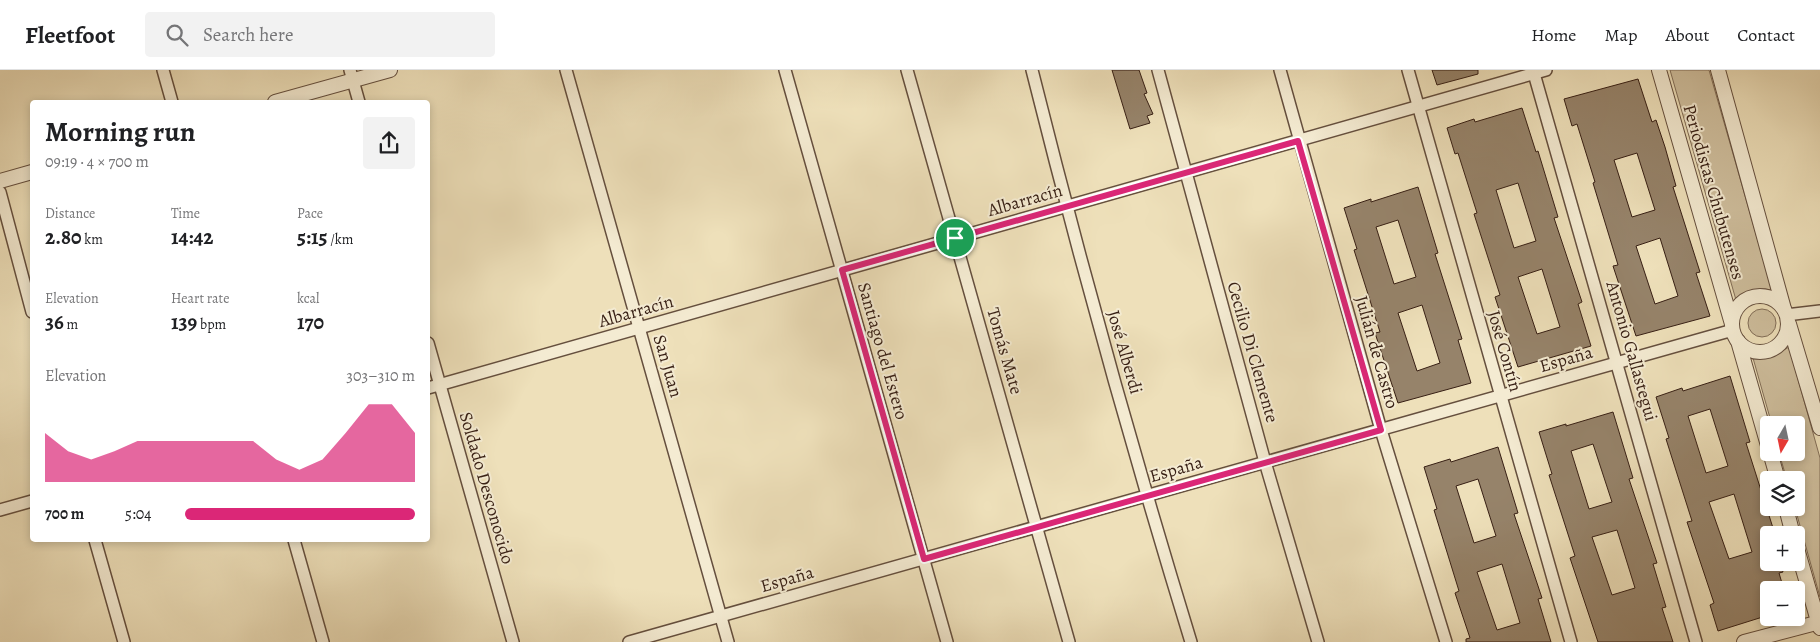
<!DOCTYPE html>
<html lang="en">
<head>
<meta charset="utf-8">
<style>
  :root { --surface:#fff; --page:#f2f2f2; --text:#202124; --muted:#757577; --line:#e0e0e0; --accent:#db2777 }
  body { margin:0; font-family:Alegreya,serif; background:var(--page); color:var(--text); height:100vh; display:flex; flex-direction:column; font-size:19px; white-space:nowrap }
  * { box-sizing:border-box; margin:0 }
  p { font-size:16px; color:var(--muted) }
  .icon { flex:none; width:28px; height:28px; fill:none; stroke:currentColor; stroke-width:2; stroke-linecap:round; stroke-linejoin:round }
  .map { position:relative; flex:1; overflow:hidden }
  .side { position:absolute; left:30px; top:30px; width:400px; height:442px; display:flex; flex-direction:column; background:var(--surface); border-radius:5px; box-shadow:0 2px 8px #0003 }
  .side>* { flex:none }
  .needle { width:32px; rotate:189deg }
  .controls { position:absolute; left:1760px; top:346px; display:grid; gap:10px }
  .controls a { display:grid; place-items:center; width:45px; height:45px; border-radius:5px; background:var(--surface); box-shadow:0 2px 8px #0003; font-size:25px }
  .pin { position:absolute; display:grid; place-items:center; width:42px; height:42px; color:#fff; margin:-21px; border:2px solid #fff; border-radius:50%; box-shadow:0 1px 5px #0007 }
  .round { display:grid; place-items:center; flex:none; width:52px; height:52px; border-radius:5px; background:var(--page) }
  .head { display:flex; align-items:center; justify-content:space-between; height:85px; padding:0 15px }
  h1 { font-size:28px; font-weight:700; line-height:38px }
  .figures { display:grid; grid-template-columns:repeat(3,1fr); gap:8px; height:85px; padding:5px 15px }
  .figures div { display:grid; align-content:center }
  .figures b { font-size:21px; font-weight:700 }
  .figures small { font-size:14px; font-weight:400 }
  .figures p { font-size:14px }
  .chart { height:140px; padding:10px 15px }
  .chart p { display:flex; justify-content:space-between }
  .chart svg { width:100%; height:90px; margin-top:5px; fill:var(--accent); opacity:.7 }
  ul { padding:0 15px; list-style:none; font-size:16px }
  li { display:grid; grid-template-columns:80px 60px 1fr; align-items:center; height:38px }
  li i { height:12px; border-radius:6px; background:var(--accent) }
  header { display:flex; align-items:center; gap:30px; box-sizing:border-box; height:70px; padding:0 25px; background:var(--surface); border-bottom:1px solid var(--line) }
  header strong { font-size:24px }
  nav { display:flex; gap:28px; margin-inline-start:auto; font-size:18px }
  .search { width:350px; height:45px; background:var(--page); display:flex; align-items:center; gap:12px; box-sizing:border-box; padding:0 18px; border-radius:5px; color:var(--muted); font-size:19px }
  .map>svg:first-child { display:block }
</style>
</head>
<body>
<header>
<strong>Fleetfoot</strong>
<div class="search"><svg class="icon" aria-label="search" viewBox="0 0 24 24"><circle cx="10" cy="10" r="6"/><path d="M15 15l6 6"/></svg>Search here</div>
<nav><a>Home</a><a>Map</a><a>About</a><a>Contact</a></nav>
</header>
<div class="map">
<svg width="1820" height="572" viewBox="0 0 1820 572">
  <rect width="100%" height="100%" fill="#eee0ba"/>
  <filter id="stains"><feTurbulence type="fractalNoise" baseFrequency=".004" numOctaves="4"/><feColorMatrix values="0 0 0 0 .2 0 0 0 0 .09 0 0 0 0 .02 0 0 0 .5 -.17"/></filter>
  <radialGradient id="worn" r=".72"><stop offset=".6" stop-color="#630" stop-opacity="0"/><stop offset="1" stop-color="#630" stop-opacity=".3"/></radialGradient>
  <g fill="#cfbf9e" stroke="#836f59">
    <polygon points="1670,0 1709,0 1772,220 1752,220 1736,230"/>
    <circle cx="1762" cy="253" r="14"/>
    <polygon points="1789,277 1820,388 1820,527 1795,438 1796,410 1787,410 1779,383 1796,382 1796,355 1772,355 1753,288 1771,287"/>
  </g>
  <g fill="#96836a" stroke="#371f14" fill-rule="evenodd">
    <polygon points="1112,0 1139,0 1147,23 1144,24 1153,44 1147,46 1150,53 1130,59"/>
    <polygon points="1432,0 1478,0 1478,4 1437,15"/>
    <path d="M 1638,9 L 1652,52 L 1656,50 L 1665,77 L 1676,116 L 1673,117 L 1700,202 L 1696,203 L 1710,246 L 1636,266 L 1613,196 L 1618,195 L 1593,113 L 1595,112 L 1577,54 L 1572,56 L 1564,29 ZM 1637,83 L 1655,140 L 1632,147 L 1614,90 ZM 1660,168 L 1678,226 L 1655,234 L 1636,176 Z"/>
    <path d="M 1522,38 L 1536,82 L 1538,81 L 1558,147 L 1554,148 L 1582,232 L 1578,234 L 1591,276 L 1518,297 L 1495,227 L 1500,225 L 1474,144 L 1477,143 L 1458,83 L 1455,84 L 1447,58 L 1474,49 L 1475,52 ZM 1518,113 L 1536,171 L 1514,178 L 1496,120 ZM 1542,199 L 1560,257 L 1537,264 L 1518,207 Z"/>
    <path d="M 1418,117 L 1438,183 L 1435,184 L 1462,269 L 1458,270 L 1471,313 L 1398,333 L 1375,263 L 1380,262 L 1354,180 L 1357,179 L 1344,138 L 1371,129 L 1371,132 ZM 1398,150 L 1416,207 L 1394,214 L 1376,157 ZM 1422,235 L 1440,293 L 1417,301 L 1398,243 Z"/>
    <path d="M 1730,306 L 1750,372 L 1746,373 L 1773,458 L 1769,459 L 1769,492 L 1780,492 L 1783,502 L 1779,503 L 1784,520 L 1769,520 L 1769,545 L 1718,561 L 1710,535 L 1714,533 L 1687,452 L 1692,451 L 1666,369 L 1669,368 L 1656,327 L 1682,318 L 1683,321 ZM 1710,339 L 1728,396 L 1706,403 L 1688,346 ZM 1734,424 L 1752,482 L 1729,489 L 1709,432 Z"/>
    <path d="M 1613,342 L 1633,408 L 1629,409 L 1657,493 L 1653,494 L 1666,537 L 1662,538 L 1673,572 L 1598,572 L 1570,488 L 1575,486 L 1549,405 L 1552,404 L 1539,362 L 1566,354 L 1566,356 ZM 1593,374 L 1612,432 L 1589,439 L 1571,381 ZM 1617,460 L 1635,518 L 1612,525 L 1592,467 Z"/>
    <path d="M 1498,377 L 1518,443 L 1514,444 L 1542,528 L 1538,529 L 1551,572 L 1466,572 L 1466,569 L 1470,568 L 1455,523 L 1459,521 L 1434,440 L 1437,439 L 1424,397 L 1450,389 L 1451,392 ZM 1478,409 L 1496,466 L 1474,473 L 1456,416 ZM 1502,494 L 1520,553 L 1497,560 L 1477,502 Z"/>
  </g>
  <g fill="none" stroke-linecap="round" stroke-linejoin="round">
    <defs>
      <g id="minor">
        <polyline points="163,0 172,32"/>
        <polyline points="350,0 359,32"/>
        <polyline points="566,0 728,572"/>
        <polyline points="785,0 947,572"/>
        <polyline points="907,0 1069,572"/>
        <path d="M 1032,0 C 1080,192 1133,383 1191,572"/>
        <polyline points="1158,0 1265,392 1318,572"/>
        <polyline points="1280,0 1381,360 1446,572"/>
        <polyline points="1408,0 1571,572"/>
        <polyline points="1533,0 1696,572"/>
        <polyline points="0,122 32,242"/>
        <polyline points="1786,245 1820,241"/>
        <polyline points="428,273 513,572"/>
        <polyline points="428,318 1546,0"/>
        <polyline points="0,440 32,431"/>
        <polyline points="95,470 124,572"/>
        <polyline points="294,470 323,572"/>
        <polyline points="629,572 1733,260"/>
      </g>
      <g id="tertiary">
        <polyline points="1659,0 1732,254"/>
        <polyline points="1718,0 1784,239"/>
        <polyline points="275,32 390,0"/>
        <polyline points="0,111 32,102"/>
        <circle cx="1760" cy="254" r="28"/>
        <polyline points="1789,254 1820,358"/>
        <polyline points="1738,271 1769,379"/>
        <polyline points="1770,382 1778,410"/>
        <polyline points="1786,438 1793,465"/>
        <polyline points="1796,475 1820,558"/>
        <polyline points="1744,572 1820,552"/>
      </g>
    </defs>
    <use href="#minor" stroke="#654f3e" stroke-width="14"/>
    <use href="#tertiary" stroke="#654f3e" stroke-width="16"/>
    <use href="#minor" stroke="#f4ebd2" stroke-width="11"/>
    <use href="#tertiary" stroke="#f4ebd2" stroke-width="14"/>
  </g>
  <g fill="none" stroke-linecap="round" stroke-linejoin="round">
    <defs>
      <polygon id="route" points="1298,71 1381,360 924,489 842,200"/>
    </defs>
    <use href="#route" stroke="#fff" stroke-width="10"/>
    <use href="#route" stroke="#db2777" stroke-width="6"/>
  </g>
  <g text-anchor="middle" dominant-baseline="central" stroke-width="4" stroke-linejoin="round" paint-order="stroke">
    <g font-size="18" fill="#371f14" stroke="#f4ebd2">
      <text transform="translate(1714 122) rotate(74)">Periodistas Chubutenses</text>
      <text transform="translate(1025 130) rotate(-16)">Albarracín</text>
      <text transform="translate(636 241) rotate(-16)">Albarracín</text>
      <text transform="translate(883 281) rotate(74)">Santiago del Estero</text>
      <text transform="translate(1005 281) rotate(74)">Tomás Mate</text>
      <text transform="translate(1505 281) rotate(74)">José Contín</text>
      <text transform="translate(1632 281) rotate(74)">Antonio Gallastegui</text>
      <text transform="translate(1125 282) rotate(74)">José Alberdi</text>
      <text transform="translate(1253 282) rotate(74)">Cecilio Di Clemente</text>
      <text transform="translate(1377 282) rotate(74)">Julián de Castro</text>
      <text transform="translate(1566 289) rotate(-16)">España</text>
      <text transform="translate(668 296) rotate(74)">San Juan</text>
      <text transform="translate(1176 399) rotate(-16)">España</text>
      <text transform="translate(487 418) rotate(74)">Soldado Desconocido</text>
      <text transform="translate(787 509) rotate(-16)">España</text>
    </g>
  </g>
  <rect width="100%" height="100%" filter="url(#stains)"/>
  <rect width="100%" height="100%" fill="url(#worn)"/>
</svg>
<div class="controls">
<a><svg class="needle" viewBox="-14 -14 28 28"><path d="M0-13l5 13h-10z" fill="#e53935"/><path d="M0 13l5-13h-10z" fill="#757577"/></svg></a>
<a><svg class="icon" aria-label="layers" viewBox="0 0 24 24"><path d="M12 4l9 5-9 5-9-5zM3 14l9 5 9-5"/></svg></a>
<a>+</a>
<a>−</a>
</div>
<div class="pin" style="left:955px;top:168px;background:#1e9e55"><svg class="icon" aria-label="arrive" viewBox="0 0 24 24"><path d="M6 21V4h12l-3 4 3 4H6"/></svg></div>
<section class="side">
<div class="head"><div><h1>Morning run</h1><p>09:19 · 4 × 700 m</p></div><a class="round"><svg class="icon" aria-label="share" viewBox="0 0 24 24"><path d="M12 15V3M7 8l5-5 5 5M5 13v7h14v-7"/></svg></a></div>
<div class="figures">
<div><p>Distance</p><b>2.80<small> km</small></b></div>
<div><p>Time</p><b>14:42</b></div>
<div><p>Pace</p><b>5:15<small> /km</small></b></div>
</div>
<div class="figures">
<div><p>Elevation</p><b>36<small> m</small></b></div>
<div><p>Heart rate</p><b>139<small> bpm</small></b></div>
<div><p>kcal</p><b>170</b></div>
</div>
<div class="chart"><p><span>Elevation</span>303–310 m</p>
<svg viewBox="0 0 160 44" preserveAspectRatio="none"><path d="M0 44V20L10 29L20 33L30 29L40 24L50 24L60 24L70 24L80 24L90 24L100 33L110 38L120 33L130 20L140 6L150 6L160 20V44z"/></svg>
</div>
<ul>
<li><b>700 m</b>5:04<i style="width:100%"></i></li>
</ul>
</section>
</div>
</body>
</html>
